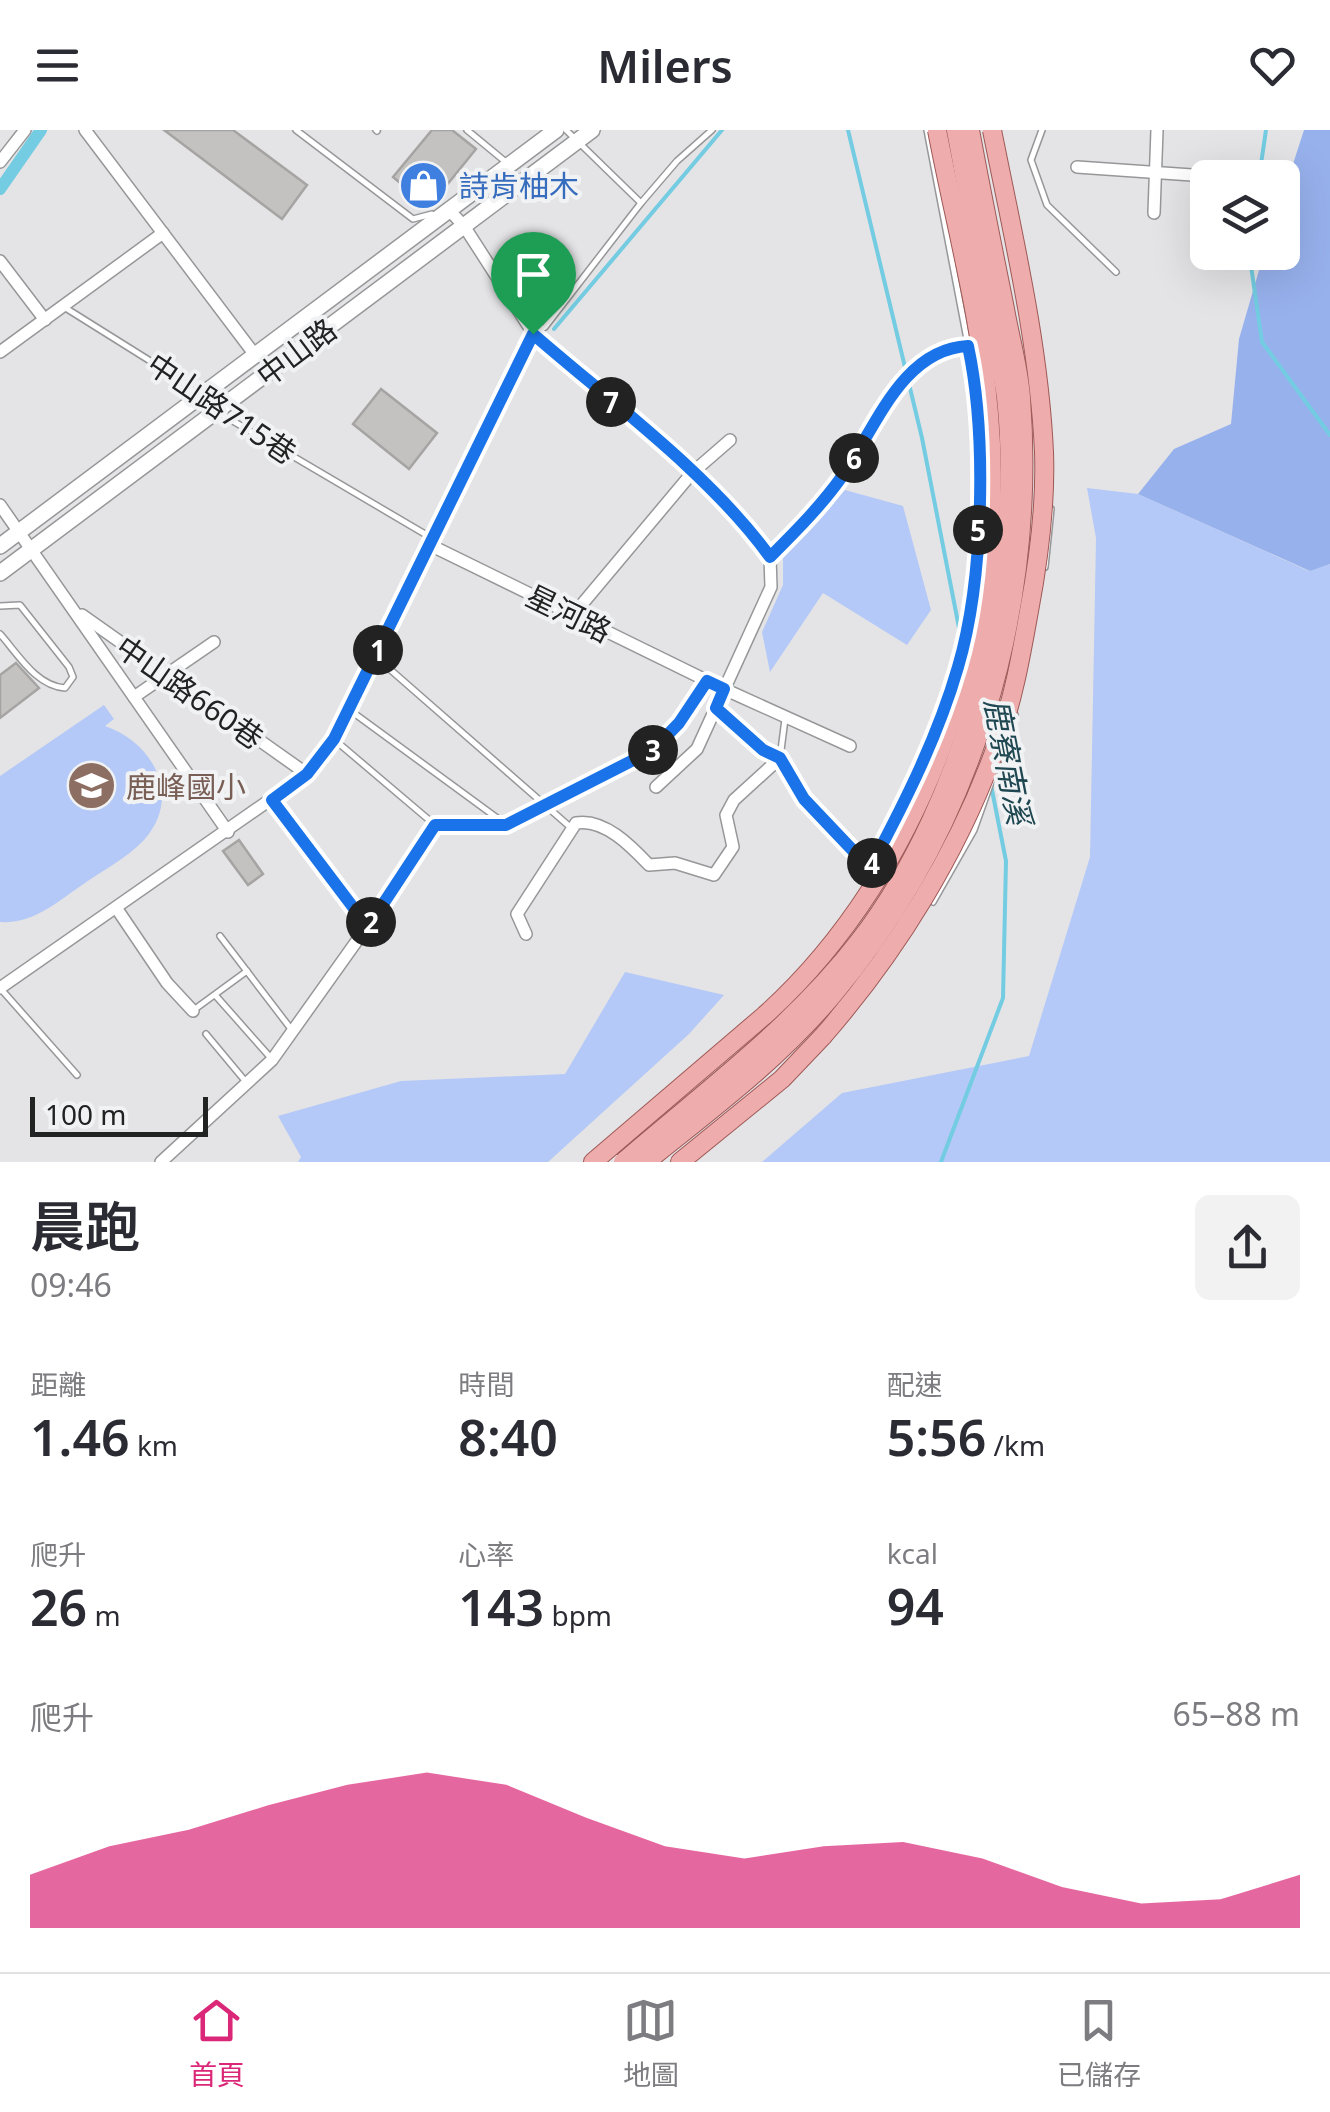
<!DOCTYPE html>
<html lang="zh-TW">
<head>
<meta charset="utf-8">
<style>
  :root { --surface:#fff; --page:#f2f2f3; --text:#2b2b33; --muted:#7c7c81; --line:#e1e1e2; --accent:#db2777 }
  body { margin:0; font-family:"Noto Sans","Noto Sans TC",sans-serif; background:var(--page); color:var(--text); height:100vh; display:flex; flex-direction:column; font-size:38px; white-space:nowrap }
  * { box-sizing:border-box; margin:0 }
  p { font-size:32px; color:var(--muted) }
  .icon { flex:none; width:55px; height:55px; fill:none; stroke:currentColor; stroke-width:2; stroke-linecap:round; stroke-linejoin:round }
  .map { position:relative; height:1032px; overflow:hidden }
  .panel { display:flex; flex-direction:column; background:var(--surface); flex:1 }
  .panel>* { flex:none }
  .fabs { position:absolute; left:1190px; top:30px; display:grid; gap:20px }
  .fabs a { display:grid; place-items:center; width:110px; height:110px; border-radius:15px; background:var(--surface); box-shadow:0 10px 40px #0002; font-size:50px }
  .scale { position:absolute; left:30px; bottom:25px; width:178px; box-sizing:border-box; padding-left:10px; border:5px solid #212222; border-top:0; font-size:28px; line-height:35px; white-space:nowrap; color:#212222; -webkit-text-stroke:8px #f1f2f3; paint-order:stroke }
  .pin { position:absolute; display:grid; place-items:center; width:85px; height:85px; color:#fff; margin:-102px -42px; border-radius:50% 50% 50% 0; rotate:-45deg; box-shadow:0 0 10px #0007 }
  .pin .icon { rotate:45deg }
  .km { position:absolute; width:50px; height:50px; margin:-25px; border-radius:50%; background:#222; color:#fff; font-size:28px; line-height:50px; text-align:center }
  .round { display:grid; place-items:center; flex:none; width:105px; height:105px; border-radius:15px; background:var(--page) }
  .headline { display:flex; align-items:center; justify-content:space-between; height:170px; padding:0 30px }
  h1 { font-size:55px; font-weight:600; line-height:75px }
  .figures { display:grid; grid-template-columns:repeat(3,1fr); gap:15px; height:170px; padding:10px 30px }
  .figures div { display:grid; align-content:center }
  .figures b { font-size:50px; font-weight:600 }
  .figures small { font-size:28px; font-weight:400 }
  .figures p { font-size:28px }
  .chart { height:280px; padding:20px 30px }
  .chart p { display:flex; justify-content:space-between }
  .chart svg { width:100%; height:180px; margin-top:10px; fill:var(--accent); opacity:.7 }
  header { display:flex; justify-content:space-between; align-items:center; height:130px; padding:0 30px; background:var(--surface); font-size:45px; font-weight:600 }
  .menu { display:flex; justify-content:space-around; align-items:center; height:140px; border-top:2px solid var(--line); background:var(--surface); font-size:28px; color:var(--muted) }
  .menu a { display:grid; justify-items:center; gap:5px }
  .menu .active { color:var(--accent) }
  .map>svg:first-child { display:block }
</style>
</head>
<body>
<header><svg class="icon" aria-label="menu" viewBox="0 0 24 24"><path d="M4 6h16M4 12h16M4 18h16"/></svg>Milers<svg class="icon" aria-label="heart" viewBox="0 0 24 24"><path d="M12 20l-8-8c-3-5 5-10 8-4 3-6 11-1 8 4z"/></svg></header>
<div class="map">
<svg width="1330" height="1032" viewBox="0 0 1330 1032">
  <rect width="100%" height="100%" fill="#e4e4e6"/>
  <g fill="#b4c9f7">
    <polygon points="1087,358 1138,364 1309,441 1330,434 1330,1032 762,1032 842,963 1029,926 1090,727 1096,408"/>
    <polygon points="845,360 903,376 931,480 907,515 823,463 770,542 762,502 783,455 783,426"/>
    <path d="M 104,575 L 114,589 L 105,596 C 153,612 183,667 144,710 C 127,728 102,741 82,755 C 56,773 33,794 0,792 L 0,646 Z"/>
    <polygon points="625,842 724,865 689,904 548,1032 298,1032 301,1027 278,986 401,951 565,944"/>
  </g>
  <polygon fill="#97b1ed" points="1304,0 1330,0 1330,434 1310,441 1138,364 1174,319 1231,294 1239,209 1264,123 1282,122 1283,65"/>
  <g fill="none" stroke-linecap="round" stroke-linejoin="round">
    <g stroke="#73cce1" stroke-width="4">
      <polyline points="848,0 922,308 961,508"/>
      <polyline points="1259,48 1266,0"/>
      <polyline points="1249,122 1262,212 1330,305"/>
      <polyline points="554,199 722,0"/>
      <polyline points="941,1032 1003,868 1006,731 991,655"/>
    </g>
    <polyline stroke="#73cce1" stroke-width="12" points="0,59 41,0"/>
  </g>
  <g fill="#c3c2c1" stroke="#a6a4a3" stroke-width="2.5">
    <polygon points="164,0 233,0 307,55 282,89"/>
    <polygon points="432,0 452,0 476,19 429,77 393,47"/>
    <polygon points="381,259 437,303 409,339 353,294"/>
    <polygon points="16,533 39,558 0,588 0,545"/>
    <polygon points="239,710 263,744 248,755 223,721"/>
  </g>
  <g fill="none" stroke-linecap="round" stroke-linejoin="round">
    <defs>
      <g id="lane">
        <polyline points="296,0 413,89 432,84"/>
        <polyline points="376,0 377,1"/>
        <polyline points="467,0 507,33"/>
        <polyline points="927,0 975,251 980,380 960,531"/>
        <polyline points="1042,0 1031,30 1047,75 1116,142"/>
        <polyline points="641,73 677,31 712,0"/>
        <polyline points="64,177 179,249 216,281 430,407"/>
        <polyline points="536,202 545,197 641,73 566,0"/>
        <path d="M 770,427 C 796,400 822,375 843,345 C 875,299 902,219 968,216"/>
        <polyline points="1045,437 1051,379"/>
        <path d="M 0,476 L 20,475 L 69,537 L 73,547 L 65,558 C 36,556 18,524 0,504"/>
        <polyline points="377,528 569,696 573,694"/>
        <polyline points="351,581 504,693"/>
        <polyline points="785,589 780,628 804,669 860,727 895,748"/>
        <polyline points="336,611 435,695"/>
        <polyline points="273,672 366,794"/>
        <polyline points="872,734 935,606 953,551"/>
        <polyline points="930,770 933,772 974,700 1015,585"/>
        <polyline points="220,806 291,899"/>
        <polyline points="0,858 77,945"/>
        <polyline points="216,866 270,927"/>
        <polyline points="195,879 247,841"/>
        <polyline points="206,904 246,952"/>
      </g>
      <g id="street">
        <polyline points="85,0 255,225"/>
        <polyline points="0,32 25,0"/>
        <polyline points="1077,37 1235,48"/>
        <polyline points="449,80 464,96 533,203 692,343 751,401 770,427 771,457 697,619 656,657"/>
        <polyline points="1154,83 1157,0"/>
        <polyline points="0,131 45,190"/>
        <polyline points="0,222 163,103"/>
        <polyline points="0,375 228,702"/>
        <polyline points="430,415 724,559 850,616"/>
        <polyline points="82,485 307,644"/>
        <polyline points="573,485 692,343 730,310"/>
        <polyline points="134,567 214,512"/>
        <polyline points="117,779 167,853 193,881"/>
        <path d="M 526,804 L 517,784 L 576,693 C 604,688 631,716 649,735 L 675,733 L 714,745 L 733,717 L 726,685 L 734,670 L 780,628 L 763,619 L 716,578"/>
        <polyline points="0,858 307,644 334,609 533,203"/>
        <polyline points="161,1032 272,930 408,739 435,695 506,695 653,620 679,593 707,551"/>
      </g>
      <g id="secondary">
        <polyline points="0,416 556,0"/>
        <polyline points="0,443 592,0"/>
      </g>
      <g id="primary">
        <polyline points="593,1032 765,885"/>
        <polyline points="680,1032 782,949 823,906"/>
      </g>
    </defs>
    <use href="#lane" stroke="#969798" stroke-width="8"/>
    <use href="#street" stroke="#969798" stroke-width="14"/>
    <use href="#secondary" stroke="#969798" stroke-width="18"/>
    <use href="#primary" stroke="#9e5957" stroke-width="20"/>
    <use href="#lane" stroke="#fff" stroke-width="5"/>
    <use href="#street" stroke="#fff" stroke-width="11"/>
    <use href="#secondary" stroke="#fff" stroke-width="15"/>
    <use href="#primary" stroke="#eeadac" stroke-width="18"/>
    <defs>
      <g id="primary-bridge">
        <path d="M 765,885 C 925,741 1008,498 989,284 C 981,189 955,94 937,0"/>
        <path d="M 823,906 C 897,821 959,721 997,614 C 1013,571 1021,526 1029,481 C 1039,428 1046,376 1044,322 C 1039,214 1013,106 992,0"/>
        <path d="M 623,1032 C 705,961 793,897 860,810 C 968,669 1025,443 1006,267 C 1003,243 995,218 991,193 C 980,129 968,64 956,0"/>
        <path d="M 646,1032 C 711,980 778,930 832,866 C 972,700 1037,483 1021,268 C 1019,238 1010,208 1005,179 C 993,119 981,60 970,0"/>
      </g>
    </defs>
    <use href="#primary-bridge" stroke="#9e5957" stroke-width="20" stroke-linecap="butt"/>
    <use href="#primary-bridge" stroke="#eeadac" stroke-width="18"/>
  </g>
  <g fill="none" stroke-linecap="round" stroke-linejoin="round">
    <defs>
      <path id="route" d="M 533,204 C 610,271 711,345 770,427 C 796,401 822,375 843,345 C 875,299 902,219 968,216 C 987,305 984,449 958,537 C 938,606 906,670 872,734 L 860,728 L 804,669 L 780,628 L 763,620 L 716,578 L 724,559 L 707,551 L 679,593 L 653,620 L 506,695 L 435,695 L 368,797 L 272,670 L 307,644 L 334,609 Z"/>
    </defs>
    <use href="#route" stroke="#fff" stroke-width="20"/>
    <use href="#route" stroke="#1a73e8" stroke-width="12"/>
  </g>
  <defs>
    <symbol id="shop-disc" viewBox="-11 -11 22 22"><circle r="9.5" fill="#3f7fe0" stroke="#f1f2f3"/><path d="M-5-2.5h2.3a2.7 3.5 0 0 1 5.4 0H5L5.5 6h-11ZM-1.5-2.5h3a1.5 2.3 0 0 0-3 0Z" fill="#fff"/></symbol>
    <symbol id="school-disc" viewBox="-11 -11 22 22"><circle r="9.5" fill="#8d6e63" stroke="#f1f2f3"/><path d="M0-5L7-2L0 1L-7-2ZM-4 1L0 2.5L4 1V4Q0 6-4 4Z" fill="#fff"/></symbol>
  </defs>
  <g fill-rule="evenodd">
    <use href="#shop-disc" x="396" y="28" width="55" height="55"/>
    <use href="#school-disc" x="64" y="628" width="55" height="55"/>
  </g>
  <g text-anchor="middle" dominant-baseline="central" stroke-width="8" stroke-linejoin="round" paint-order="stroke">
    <g font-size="30" fill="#366cbe" stroke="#f1f2f3" text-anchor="start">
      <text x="459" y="55">詩肯柚木</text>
    </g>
    <g font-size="30" fill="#212222" stroke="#f1f2f3">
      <text transform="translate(296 222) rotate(-37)">中山路</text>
      <text transform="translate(222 278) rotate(34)">中山路715巷</text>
      <text transform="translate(569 483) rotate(26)">星河路</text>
      <text transform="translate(190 562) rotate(35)">中山路660巷</text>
    </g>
    <g font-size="30" fill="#785e54" stroke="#f1f2f3" text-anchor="start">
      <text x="126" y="656">鹿峰國小</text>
    </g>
    <g font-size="32" font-style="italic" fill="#1e4751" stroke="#f1f2f3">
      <text transform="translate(1009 631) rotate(79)">鹿寮南溪</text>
    </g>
  </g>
</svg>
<div class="fabs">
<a><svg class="icon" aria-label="layers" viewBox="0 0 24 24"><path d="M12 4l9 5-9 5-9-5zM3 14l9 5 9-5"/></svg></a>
</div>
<div class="scale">100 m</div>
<div class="pin" style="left:533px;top:204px;background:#1e9e55"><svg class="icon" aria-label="arrive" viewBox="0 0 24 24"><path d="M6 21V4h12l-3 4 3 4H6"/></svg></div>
<b class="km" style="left:378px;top:520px">1</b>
<b class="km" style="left:371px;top:792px">2</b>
<b class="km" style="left:653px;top:620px">3</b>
<b class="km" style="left:872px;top:733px">4</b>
<b class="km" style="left:978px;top:400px">5</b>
<b class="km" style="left:854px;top:328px">6</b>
<b class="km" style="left:611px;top:272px">7</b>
</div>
<section class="panel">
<div class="headline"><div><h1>晨跑</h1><p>09:46</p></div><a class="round"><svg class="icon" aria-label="share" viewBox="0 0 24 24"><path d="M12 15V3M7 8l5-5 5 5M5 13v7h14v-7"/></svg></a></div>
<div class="figures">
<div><p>距離</p><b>1.46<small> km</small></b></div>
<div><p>時間</p><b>8:40</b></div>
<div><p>配速</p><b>5:56<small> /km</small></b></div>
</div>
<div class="figures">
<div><p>爬升</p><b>26<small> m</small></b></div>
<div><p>心率</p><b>143<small> bpm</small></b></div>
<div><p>kcal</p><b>94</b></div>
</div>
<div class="chart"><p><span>爬升</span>65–88 m</p>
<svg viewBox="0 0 160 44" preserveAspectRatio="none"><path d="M0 44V31L10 24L20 20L30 14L40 9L50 6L60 9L70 17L80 24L90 27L100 24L110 23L120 27L130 34L140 38L150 37L160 31V44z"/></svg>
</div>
</section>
<nav class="menu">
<a class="active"><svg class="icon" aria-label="home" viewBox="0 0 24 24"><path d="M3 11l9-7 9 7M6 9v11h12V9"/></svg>首頁</a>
<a><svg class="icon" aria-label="map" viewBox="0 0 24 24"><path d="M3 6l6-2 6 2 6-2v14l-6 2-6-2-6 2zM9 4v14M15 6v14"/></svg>地圖</a>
<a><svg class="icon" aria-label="saved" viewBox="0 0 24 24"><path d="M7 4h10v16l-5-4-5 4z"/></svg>已儲存</a>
</nav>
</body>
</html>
